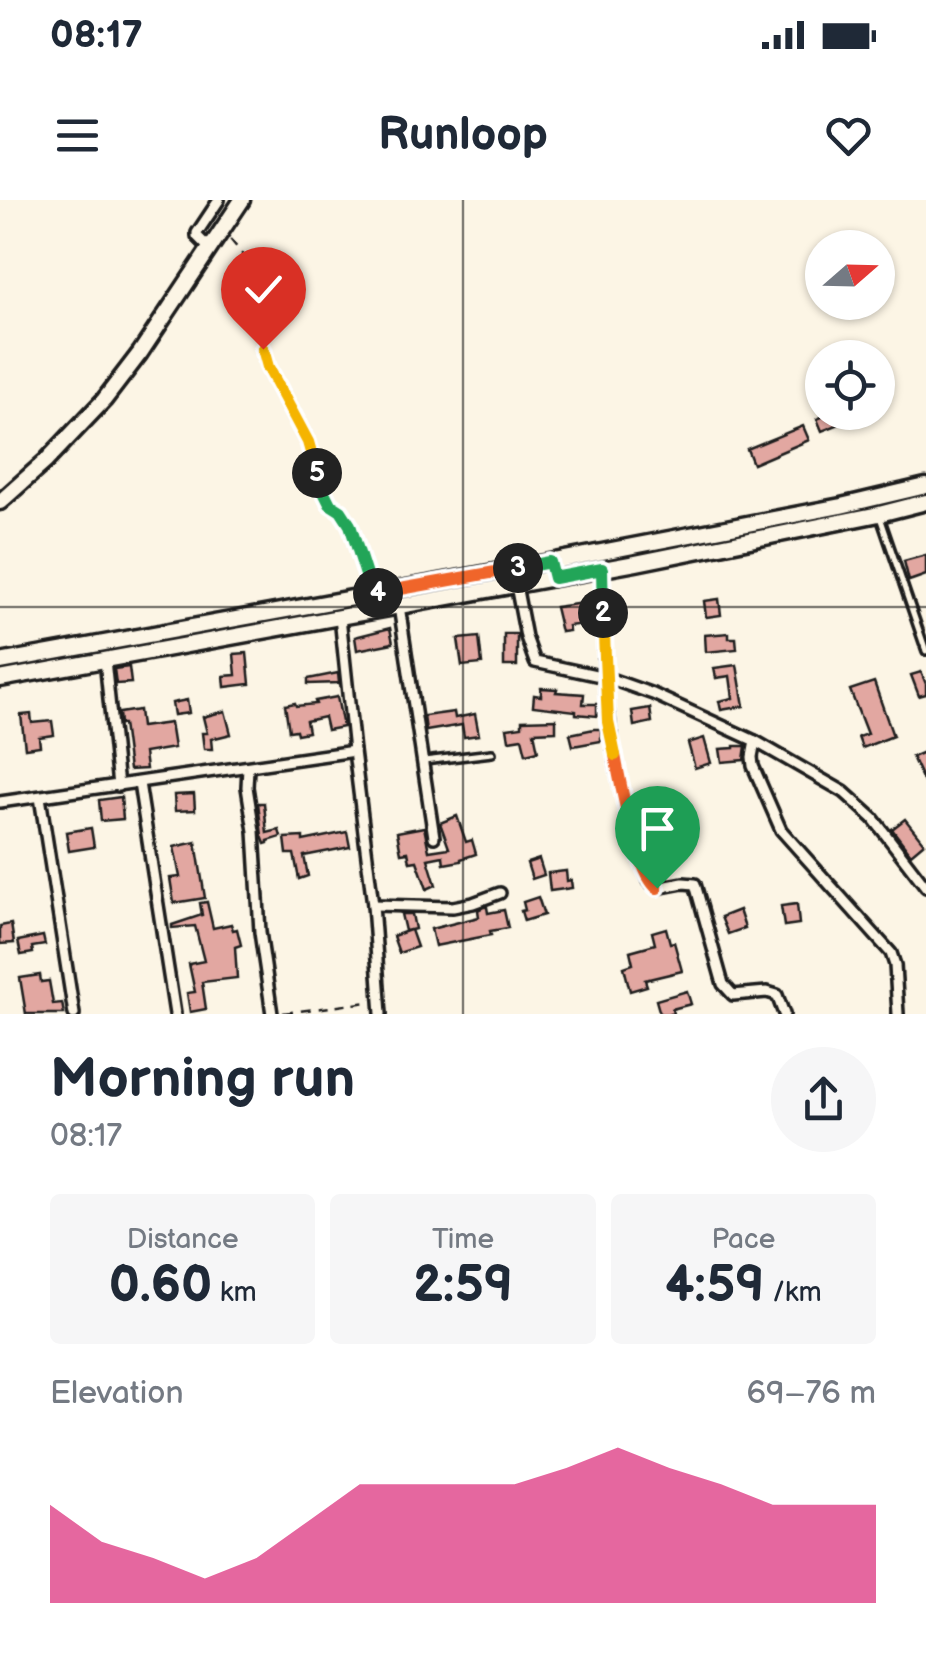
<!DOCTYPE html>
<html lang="en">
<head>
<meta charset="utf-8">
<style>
  :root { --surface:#fff; --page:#f6f6f7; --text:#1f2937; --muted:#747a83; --accent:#db2777 }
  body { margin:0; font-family:"Balsamiq Sans",sans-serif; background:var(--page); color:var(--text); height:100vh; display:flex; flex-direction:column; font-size:38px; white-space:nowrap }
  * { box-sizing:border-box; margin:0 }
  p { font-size:32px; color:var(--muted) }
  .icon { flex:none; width:55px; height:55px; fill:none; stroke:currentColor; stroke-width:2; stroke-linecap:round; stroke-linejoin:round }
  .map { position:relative; height:814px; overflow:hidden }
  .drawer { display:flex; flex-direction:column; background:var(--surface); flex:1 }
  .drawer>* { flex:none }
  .needle { width:65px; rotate:70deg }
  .controls { position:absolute; left:805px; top:30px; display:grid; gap:20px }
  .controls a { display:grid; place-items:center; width:90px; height:90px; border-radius:50%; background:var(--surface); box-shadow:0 2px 8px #0004; font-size:50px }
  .pin { position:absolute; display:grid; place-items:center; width:85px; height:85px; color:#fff; margin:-102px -42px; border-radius:50% 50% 50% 0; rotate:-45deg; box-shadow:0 0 10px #0007 }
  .pin .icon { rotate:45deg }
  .km { position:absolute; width:50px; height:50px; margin:-25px; border-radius:50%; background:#222; color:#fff; font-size:28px; line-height:50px; text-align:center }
  .round { display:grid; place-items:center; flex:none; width:105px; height:105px; border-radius:52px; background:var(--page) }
  .head { display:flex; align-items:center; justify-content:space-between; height:170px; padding:0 50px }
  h1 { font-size:55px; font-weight:700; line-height:75px }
  .figures { display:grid; grid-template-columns:repeat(3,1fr); gap:15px; height:170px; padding:10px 50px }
  .figures div { display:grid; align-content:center; border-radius:10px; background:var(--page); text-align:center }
  .figures b { font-size:50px; font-weight:700 }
  .figures small { font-size:28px; font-weight:400 }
  .figures p { font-size:28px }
  .chart { height:280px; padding:20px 50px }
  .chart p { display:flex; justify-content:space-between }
  .chart svg { width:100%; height:180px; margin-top:10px; fill:var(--accent); opacity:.7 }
  .status { display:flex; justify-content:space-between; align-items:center; height:70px; padding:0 50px; background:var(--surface); direction:ltr }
  .status svg { height:28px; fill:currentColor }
  header { display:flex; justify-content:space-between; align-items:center; height:130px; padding:0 50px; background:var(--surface); font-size:45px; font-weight:700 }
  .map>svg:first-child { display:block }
</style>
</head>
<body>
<div class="status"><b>08:17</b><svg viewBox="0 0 49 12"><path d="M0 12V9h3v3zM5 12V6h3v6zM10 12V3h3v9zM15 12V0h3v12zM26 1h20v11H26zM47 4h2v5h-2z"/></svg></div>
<header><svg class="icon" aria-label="menu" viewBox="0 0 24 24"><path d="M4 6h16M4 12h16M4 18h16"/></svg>Runloop<svg class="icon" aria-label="heart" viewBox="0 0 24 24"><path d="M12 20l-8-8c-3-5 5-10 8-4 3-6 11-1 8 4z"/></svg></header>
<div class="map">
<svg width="926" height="814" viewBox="0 0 926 814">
  <rect width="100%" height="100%" fill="#fcf5e5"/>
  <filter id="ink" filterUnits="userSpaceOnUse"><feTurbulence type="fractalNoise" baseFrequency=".01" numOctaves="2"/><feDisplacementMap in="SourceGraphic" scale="20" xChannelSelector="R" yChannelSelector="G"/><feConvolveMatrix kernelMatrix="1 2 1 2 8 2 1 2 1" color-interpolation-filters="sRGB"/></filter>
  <g filter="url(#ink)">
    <g fill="#e2a7a1" stroke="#1c1c1c" stroke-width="2.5">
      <polygon points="833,212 868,212 868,213 822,231 817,219"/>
      <polygon points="803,226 809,240 753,264 747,249"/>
      <polygon points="926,355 926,375 909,381 904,361"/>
      <polygon points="719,399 721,415 706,417 704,401"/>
      <polygon points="591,402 593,423 568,426 569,431 561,432 555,407"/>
      <polygon points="390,428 393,443 357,450 355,437"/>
      <polygon points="729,433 729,438 736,438 737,449 706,452 705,435"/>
      <rect x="504" y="434" width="13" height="32"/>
      <polygon points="479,437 482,464 462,466 458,439"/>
      <polygon points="247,453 250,484 225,487 224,476 236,475 234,454"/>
      <polygon points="737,465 744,506 721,510 719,501 733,498 730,476 716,478 714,468"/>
      <polygon points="129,467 131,483 116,484 114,469"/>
      <polygon points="921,472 926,484 926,494 919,496 911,475"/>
      <polygon points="338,473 339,483 308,484 308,479"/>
      <polygon points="874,482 893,536 862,548 858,537 867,534 850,490"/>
      <polygon points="541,488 557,489 556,492 584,494 583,504 597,504 597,516 576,514 576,511 533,506 534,495 541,496"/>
      <polygon points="337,497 343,527 327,530 324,517 306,521 308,532 297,534 296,530 289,531 285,505 295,503 296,506 316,504 315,501"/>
      <polygon points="187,500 189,513 174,515 172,503"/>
      <polygon points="650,508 652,522 634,526 632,511"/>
      <polygon points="139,510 141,527 170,523 174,548 144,553 146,569 129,570 123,524 120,524 119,513"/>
      <polygon points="225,511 231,534 211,539 212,549 204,549 202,533 207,533 203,517"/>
      <polygon points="454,512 455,518 475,514 479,535 464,537 462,525 426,531 424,516"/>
      <polygon points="31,514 32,523 52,521 54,535 39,537 40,546 25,548 21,515"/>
      <polygon points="556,519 556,531 534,532 538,551 526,554 522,538 509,540 507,528 522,526 522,520"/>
      <polygon points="594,529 601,529 601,541 573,546 570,534"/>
      <polygon points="704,538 711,563 695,568 688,543"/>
      <polygon points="734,546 746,546 744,560 722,562 720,549 734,548"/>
      <polygon points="926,551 926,587 912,557"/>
      <polygon points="194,594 195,610 175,611 174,595"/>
      <polygon points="121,597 123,619 101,621 99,600"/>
      <polygon points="258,603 264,603 267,633 279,630 281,637 268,641 268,643 265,644 262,636"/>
      <polygon points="457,616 466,642 472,640 476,654 461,659 461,661 444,664 443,656 428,659 436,685 427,689 417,661 410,662 408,652 401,653 397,632 424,627 429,651 449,648 440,623"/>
      <polygon points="905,619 924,643 911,654 892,629"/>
      <polygon points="91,628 94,647 69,651 66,632"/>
      <polygon points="347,632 350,647 304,656 308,676 299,679 294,654 287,654 285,638 303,637 303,641"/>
      <polygon points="196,642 205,698 174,703 170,678 180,677 174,647"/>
      <polygon points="539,659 544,675 532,679 527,663"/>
      <polygon points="566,671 567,681 571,680 572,688 550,691 548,673"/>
      <polygon points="538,697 544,715 524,721 521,711 525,710 523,702"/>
      <polygon points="207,702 213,728 231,724 233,730 237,729 241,745 235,747 237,778 202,782 206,809 190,812 187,793 195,792 189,764 204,761 195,726 172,728 172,725 202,715 200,703"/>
      <polygon points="797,704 799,724 784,726 781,706"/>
      <polygon points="484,707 487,707 488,713 504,710 508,728 490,731 491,735 435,746 431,729 479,717 478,710"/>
      <polygon points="739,710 745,728 728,734 721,717"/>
      <polygon points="401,714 412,714 415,729 411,730 417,747 399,753 393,736 410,730 405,731"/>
      <polygon points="11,724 14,743 0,744 0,726"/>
      <polygon points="666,728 670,743 674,742 682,771 645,780 647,786 630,791 624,767 633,764 630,751 655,744 652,732"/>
      <polygon points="43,736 45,745 32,747 33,753 21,755 18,741"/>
      <polygon points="40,775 41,782 49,781 53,804 62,803 64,814 26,814 20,778"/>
      <polygon points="687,791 691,804 672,809 673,814 660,814 656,800"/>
    </g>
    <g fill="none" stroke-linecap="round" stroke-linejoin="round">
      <defs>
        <g id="lane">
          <polyline points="880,317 926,451"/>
          <polyline points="424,561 492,553"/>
        </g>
        <g id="street">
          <polyline points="209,48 197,36 197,33 219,0"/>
          <polyline points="516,385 526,437 535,462 605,477 602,369"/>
          <polyline points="399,406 434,637"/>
          <polyline points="105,460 118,586"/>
          <polyline points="755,541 752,557 753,566 781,630 891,753 895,765 898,814"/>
          <polyline points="354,551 373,705 381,814"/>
          <polyline points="248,568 247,587 254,631 260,732 272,814"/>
          <polyline points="139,583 175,814"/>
          <polyline points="40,597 74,814"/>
          <polyline points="0,602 354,551 340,417"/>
          <polyline points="373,705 453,707 473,703 500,693"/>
          <path d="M 784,814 L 777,795 L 767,792 L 733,795 L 723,784 L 695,684 L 683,683 L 657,688 L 649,681 C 624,616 610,547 605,477 L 653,494 L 755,541 L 844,592 L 873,618 L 926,687"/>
        </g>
        <g id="secondary">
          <polyline points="0,302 46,261 104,200 140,153 242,0"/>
          <polyline points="0,462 550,362 841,306 926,286"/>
          <polyline points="0,479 636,363 879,314 926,302"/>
        </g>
      </defs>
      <use href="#lane" stroke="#1c1c1c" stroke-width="12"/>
      <use href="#street" stroke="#1c1c1c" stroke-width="16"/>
      <use href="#secondary" stroke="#1c1c1c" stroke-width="21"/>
      <g stroke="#1c1c1c" stroke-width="2.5" stroke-dasharray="10 8" stroke-linecap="butt">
        <polyline points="230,39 242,54 260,142 268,167 308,242 324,292 330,304 341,311 350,325 369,383"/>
        <polyline points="283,813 369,802"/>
      </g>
      <use href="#lane" stroke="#fcf5e5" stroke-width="5"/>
      <use href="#street" stroke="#fcf5e5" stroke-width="9"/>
      <use href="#secondary" stroke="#fcf5e5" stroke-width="14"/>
    </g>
  </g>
  <g fill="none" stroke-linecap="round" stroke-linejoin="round" filter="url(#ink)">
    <defs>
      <path id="split-1" d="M 615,555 C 620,582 637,674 657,688"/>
      <polyline id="split-2" points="603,413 608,522 615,555"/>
      <polyline id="split-3" points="518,368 550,362 554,378 602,369 603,413"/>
      <polyline id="split-4" points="378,393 518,368"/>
      <polyline id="split-5" points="317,273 324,292 330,304 341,311 350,325 372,394 378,393"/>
      <polyline id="split-6" points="263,149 268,167 308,242 317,273"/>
    </defs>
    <use href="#split-1" stroke="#fff" stroke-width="20"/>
    <use href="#split-2" stroke="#fff" stroke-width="20"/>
    <use href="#split-3" stroke="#fff" stroke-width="20"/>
    <use href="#split-4" stroke="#fff" stroke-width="20"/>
    <use href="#split-5" stroke="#fff" stroke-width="20"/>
    <use href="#split-6" stroke="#fff" stroke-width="20"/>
    <use href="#split-1" stroke="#f0652b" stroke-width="12"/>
    <use href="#split-2" stroke="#f5b400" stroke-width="12"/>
    <use href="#split-3" stroke="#22a559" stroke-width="12"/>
    <use href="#split-4" stroke="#f0652b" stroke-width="12"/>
    <use href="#split-5" stroke="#22a559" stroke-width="12"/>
    <use href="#split-6" stroke="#f5b400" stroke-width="12"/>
  </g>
  <path fill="none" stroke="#1c1c1c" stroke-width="2.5" stroke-opacity="0.55" d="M 463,0 L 463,814M 0,407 L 926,407"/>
</svg>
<div class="controls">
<a><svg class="needle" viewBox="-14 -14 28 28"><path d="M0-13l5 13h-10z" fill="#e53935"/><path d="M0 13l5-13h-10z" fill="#747a83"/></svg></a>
<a><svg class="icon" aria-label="locate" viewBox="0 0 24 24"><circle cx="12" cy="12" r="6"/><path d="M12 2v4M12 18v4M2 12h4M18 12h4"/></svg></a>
</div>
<div class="pin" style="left:657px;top:688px;background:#1e9e55"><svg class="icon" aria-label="arrive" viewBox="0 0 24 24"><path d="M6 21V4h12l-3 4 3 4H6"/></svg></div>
<div class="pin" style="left:263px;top:149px;background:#d93025"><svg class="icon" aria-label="check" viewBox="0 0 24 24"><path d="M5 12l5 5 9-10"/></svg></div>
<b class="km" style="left:603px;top:413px">2</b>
<b class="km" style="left:518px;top:368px">3</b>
<b class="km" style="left:378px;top:393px">4</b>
<b class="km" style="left:317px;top:273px">5</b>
</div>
<section class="drawer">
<div class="head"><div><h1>Morning run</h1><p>08:17</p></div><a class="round"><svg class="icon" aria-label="share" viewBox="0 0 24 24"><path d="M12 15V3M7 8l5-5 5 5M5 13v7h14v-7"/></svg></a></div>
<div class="figures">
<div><p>Distance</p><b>0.60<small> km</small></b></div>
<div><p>Time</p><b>2:59</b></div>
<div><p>Pace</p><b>4:59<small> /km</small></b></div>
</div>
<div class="chart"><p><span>Elevation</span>69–76 m</p>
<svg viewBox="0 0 160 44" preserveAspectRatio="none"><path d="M0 44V20L10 29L20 33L30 38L40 33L50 24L60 15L70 15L80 15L90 15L100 11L110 6L120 11L130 15L140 20L150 20L160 20V44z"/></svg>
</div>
</section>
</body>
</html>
